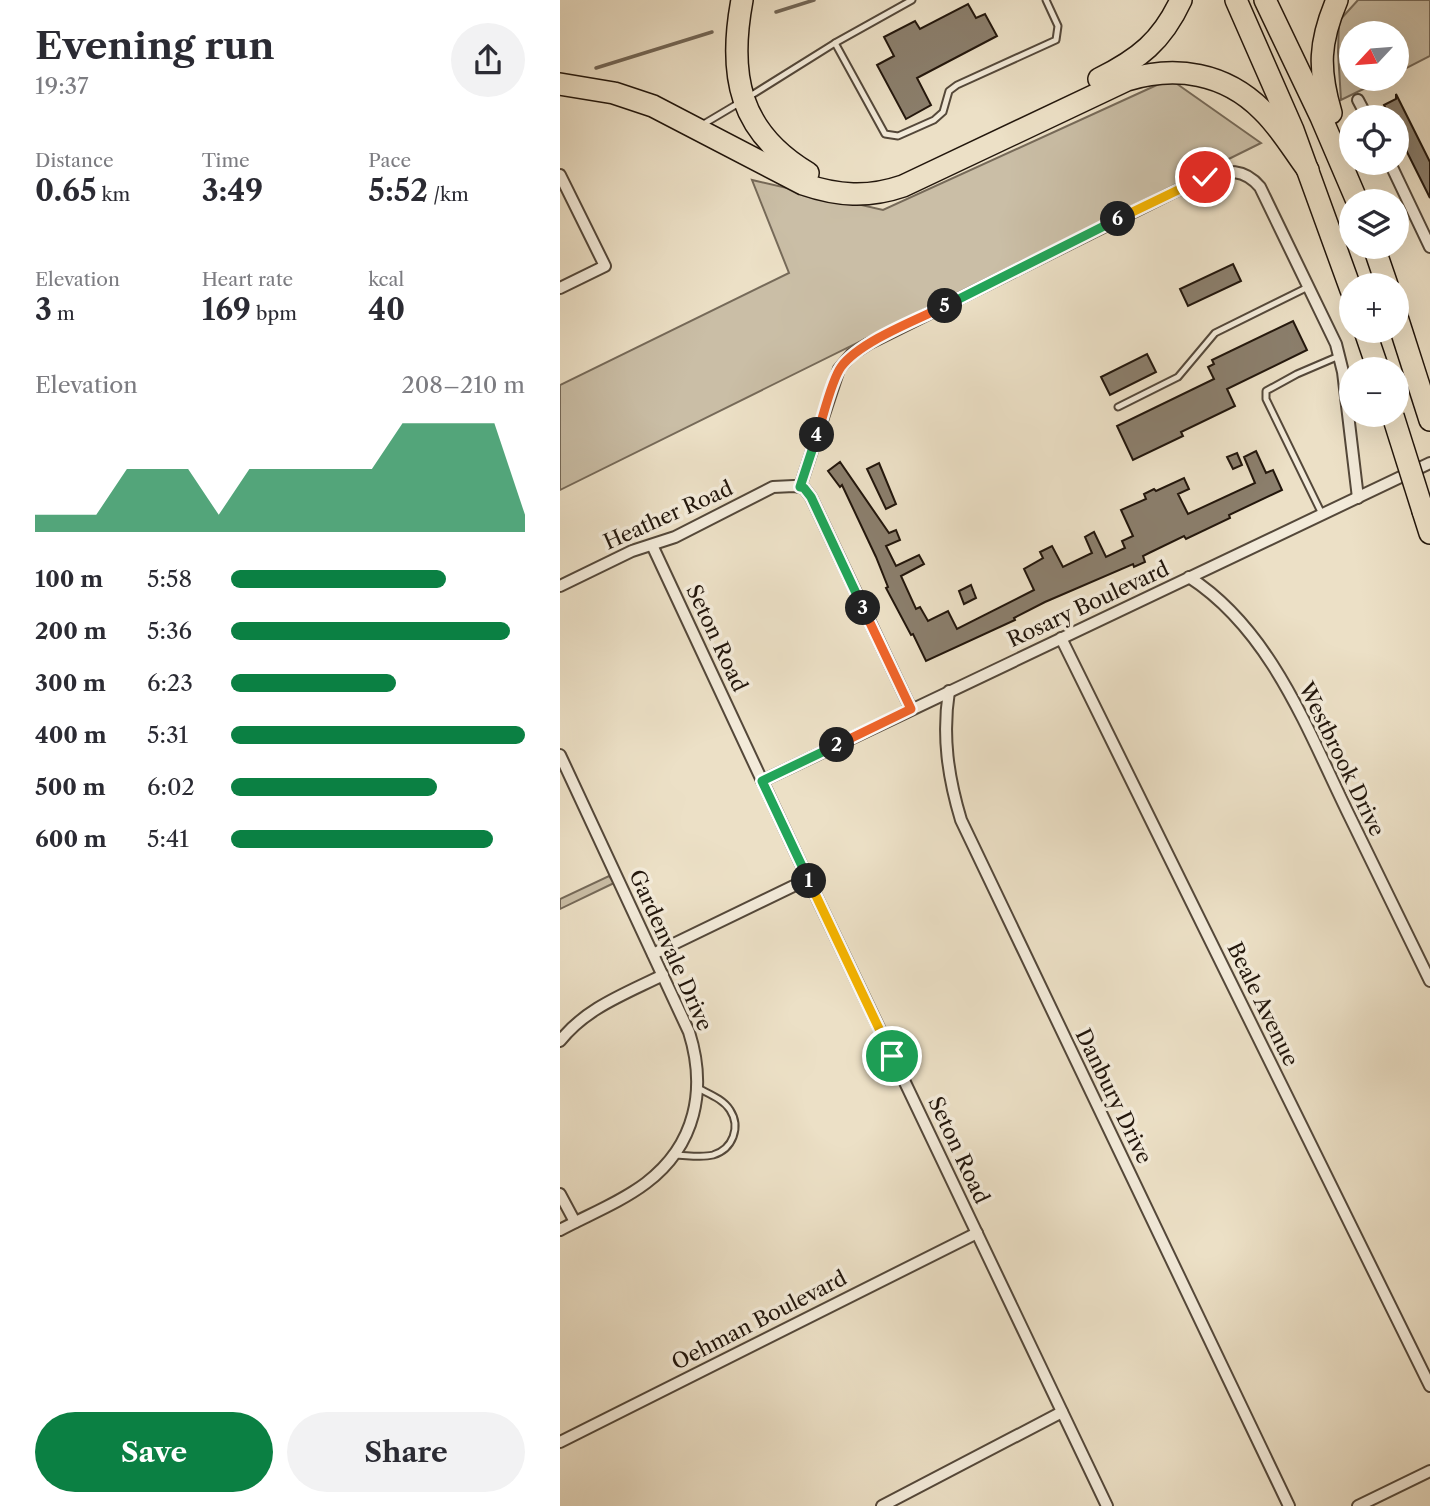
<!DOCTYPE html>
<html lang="en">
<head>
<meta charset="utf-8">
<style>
  :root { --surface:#fff; --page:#f2f2f3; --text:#2b2b33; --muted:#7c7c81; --accent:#0b8043 }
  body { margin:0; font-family:"Libre Caslon Text",serif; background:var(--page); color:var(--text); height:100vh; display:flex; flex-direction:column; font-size:26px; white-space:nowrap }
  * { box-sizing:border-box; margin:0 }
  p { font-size:23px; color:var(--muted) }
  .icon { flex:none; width:38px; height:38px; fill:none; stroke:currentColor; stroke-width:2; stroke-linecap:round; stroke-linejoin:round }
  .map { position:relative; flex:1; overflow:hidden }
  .panel { display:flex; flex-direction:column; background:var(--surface); width:560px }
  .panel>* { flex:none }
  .needle { width:46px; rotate:244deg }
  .tools { position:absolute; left:779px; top:21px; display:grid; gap:14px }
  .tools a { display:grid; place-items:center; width:70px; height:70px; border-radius:50%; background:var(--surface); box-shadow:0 7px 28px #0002; font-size:35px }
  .pin { position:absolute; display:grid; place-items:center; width:60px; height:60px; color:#fff; margin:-30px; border:4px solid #fff; border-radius:50%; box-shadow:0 2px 7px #0007 }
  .km { position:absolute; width:35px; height:35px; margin:-18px; border-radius:50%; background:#222; color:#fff; font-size:19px; line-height:35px; text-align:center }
  .round { display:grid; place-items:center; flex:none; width:74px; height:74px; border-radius:37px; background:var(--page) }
  .headline { display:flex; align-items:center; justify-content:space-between; height:119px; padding:0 35px }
  h1 { font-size:38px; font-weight:700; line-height:52px }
  .metrics { display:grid; grid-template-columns:repeat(3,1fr); gap:10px; height:119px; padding:7px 35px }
  .metrics div { display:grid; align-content:center }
  .metrics b { font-size:30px; font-weight:700 }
  .metrics small { font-size:19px; font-weight:400 }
  .metrics p { font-size:19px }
  .chart { height:196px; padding:14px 35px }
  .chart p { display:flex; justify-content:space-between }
  .chart svg { width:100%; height:126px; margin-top:7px; fill:var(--accent); opacity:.7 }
  .button { display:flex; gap:14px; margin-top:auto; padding:14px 35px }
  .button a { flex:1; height:80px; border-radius:42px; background:var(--accent); color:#fff; font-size:28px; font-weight:700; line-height:80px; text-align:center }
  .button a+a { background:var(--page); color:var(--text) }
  ul { padding:0 35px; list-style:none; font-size:23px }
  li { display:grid; grid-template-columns:112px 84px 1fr; align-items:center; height:52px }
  li i { height:18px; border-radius:9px; background:var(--accent) }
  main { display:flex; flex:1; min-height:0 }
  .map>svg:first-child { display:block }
</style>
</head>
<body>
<main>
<section class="panel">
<div class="headline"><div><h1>Evening run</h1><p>19:37</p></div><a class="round"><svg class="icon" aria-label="share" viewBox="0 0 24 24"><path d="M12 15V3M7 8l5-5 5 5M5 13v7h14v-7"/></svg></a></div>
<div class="metrics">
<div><p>Distance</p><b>0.65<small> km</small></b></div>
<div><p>Time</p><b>3:49</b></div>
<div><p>Pace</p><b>5:52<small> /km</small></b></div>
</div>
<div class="metrics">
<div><p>Elevation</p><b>3<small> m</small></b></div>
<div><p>Heart rate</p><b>169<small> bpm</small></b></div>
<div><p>kcal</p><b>40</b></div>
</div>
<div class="chart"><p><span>Elevation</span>208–210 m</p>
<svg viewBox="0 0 160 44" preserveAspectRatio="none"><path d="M0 44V38L10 38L20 38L30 22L40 22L50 22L60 38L70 22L80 22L90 22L100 22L110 22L120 6L130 6L140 6L150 6L160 38V44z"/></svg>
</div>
<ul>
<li><b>100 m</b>5:58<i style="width:73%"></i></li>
<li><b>200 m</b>5:36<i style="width:95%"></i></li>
<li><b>300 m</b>6:23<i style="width:56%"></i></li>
<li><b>400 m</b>5:31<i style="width:100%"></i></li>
<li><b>500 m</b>6:02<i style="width:70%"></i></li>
<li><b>600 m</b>5:41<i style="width:89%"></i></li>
</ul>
<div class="button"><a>Save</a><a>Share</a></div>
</section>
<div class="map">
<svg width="870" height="1506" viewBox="0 0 870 1506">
  <rect width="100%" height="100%" fill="#ece0c6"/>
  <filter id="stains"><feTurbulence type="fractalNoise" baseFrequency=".00286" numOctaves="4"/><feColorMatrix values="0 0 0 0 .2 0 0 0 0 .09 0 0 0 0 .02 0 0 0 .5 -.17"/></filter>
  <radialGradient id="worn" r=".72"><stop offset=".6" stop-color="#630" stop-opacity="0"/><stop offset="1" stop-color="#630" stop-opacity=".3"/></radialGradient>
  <g fill="#cabea6" stroke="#766a59" stroke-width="2">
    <polygon points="798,0 870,0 870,56 837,73 836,33 791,33 791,79 824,79 781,100 778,52 779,21"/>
    <polygon points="610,79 701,143 0,490 0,385 229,273 192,180 323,210"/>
    <polygon points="49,876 54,883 0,909 0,899"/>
  </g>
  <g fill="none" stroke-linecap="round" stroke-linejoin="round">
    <g stroke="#726656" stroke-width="3.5">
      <polyline points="216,12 254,0"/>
      <polyline points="36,68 152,32"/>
    </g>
  </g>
  <g fill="#8b7f6d" stroke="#22160c" stroke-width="2">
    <polygon points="408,4 416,18 425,14 437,36 357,78 371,105 346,119 317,65 334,56 324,37 355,21 360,29"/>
    <polygon points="836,94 870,162 870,198 836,130 836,117 830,117 824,105 836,99"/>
    <polygon points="673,264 681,281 628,306 620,289"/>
    <polygon points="733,321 747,350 667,389 675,406 621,432 623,436 573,460 557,426 654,379 648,367 654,364 652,360"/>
    <polygon points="587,354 596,372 550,395 541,377"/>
    <polygon points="696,451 706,473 713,470 722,490 669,515 670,518 626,539 624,536 589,553 583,556 585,562 574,567 573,564 485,602 454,618 455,620 366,661 353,634 351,635 326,588 328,587 316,557 282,485 280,487 268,471 280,462 329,533 336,530 340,540 326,546 336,566 359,555 364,564 341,576 356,609 360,607 368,621 388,611 397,629 474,590 464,569 483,558 480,552 492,546 503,567 532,553 525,537 534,532 546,557 565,548 562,541 573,536 561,510 586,499 584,494 594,489 596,491 624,478 629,489 618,494 628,514 695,483 684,457"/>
    <polygon points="677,453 682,465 673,469 667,457"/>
    <polygon points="319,463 336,504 326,509 307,469"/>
    <polygon points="411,585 416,598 404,604 399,591"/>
  </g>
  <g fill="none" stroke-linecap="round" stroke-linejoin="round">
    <defs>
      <g id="lane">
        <polyline points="275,43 325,134 338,136 374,120 383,112 389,91 397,85 496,40 498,26 486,0"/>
        <polyline points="187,98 275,43 352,0"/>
        <polyline points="142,125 179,103"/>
        <polyline points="558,407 618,377 655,333 748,287"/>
        <polyline points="762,514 706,399 706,391 737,374 779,356"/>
        <path d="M 114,1155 C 126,1155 141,1158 153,1155 C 173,1149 181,1127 170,1110 C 163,1099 149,1094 138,1088"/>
      </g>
      <g id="street">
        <polyline points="798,100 807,117"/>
        <polyline points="830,163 870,247"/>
        <polyline points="0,175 45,266 0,288"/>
        <path d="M 240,487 L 279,369 L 291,355 L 308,344 L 644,177 C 668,170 684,168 700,187 L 776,344 L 783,372 L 798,498"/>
        <polyline points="92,545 248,879 547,1506"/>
        <path d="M 629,577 C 711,630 747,729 788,813 C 815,869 843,925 870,981"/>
        <polyline points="0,586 72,551 115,537 213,487 234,486 244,488 251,497 351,709"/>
        <polyline points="501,638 870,1386"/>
        <path d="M 389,691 C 382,736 388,777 401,820 L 729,1506"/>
        <path d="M 0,755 L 129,1032 C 147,1089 136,1145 86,1183 C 61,1202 28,1215 0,1230"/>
        <polyline points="202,781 870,463"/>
        <polyline points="93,954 248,879"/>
        <path d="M 0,1041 C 26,1008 65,994 103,975"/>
        <polyline points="0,1194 15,1222"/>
        <polyline points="0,1442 417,1233"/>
        <polyline points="322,1506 502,1412"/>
        <polyline points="798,1506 870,1471"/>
      </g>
      <g id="highway">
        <path d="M 182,0 C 168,75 179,132 248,173"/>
        <polyline points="676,0 733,130 791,290"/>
        <polyline points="705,0 761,117 797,201"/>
        <path d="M 539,79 C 579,59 602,41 621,0"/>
        <path d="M 0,84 L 54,93 L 93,106 L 243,184 C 278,196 308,198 343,186 L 567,80 C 616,65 665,73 702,110 C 720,127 733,150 748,170"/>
        <path d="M 771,113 C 758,69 759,42 777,0"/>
        <polyline points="814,247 827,285"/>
        <polyline points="836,314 870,420"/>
        <polyline points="805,331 818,369"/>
        <polyline points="863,511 870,533"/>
      </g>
    </defs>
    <use href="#lane" stroke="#54483a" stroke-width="9"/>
    <use href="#street" stroke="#54483a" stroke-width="14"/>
    <use href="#highway" stroke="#22160c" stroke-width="24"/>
    <use href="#lane" stroke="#f3ebda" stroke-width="5"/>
    <use href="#street" stroke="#f3ebda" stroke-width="10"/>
    <use href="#highway" stroke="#ece0c6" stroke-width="21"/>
    <defs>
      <polyline id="highway-bridge" points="833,416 863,511"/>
    </defs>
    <use href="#highway-bridge" stroke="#22160c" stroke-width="24" stroke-linecap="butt"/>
    <use href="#highway-bridge" stroke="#ece0c6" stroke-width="21"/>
  </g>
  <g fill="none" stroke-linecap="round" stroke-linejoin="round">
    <defs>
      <polyline id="split-1" points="249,881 332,1056"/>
      <polyline id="split-2" points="249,881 202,781 277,745"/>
      <polyline id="split-3" points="277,745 351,709 303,608"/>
      <polyline id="split-4" points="257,435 240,487 244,488 251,497 303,608"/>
      <path id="split-5" d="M 257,435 C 263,418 271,381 281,367 C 299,342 356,320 385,306"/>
      <polyline id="split-6" points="385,306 558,219"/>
      <polyline id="split-7" points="558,219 645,177"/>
    </defs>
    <use href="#split-1" stroke="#fff" stroke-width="14"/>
    <use href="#split-2" stroke="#fff" stroke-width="14"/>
    <use href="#split-3" stroke="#fff" stroke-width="14"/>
    <use href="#split-4" stroke="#fff" stroke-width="14"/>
    <use href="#split-5" stroke="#fff" stroke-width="14"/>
    <use href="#split-6" stroke="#fff" stroke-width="14"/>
    <use href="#split-7" stroke="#fff" stroke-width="14"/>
    <use href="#split-1" stroke="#f5b400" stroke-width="9"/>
    <use href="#split-2" stroke="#22a559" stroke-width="9"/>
    <use href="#split-3" stroke="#f0652b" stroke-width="9"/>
    <use href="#split-4" stroke="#22a559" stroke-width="9"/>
    <use href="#split-5" stroke="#f0652b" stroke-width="9"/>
    <use href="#split-6" stroke="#22a559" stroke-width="9"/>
    <use href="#split-7" stroke="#f5b400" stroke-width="9"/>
  </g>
  <g text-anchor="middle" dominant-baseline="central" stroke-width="7" stroke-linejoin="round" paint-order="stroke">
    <g font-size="21" fill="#22160c" stroke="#f3ebda">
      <text transform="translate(108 515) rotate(-24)">Heather Road</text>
      <text transform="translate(528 604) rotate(-25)">Rosary Boulevard</text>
      <text transform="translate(157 638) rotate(65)">Seton Road</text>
      <text transform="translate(782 759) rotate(64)">Westbrook Drive</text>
      <text transform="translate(111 950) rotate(66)">Gardenvale Drive</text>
      <text transform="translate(703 1004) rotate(64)">Beale Avenue</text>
      <text transform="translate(554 1096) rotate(64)">Danbury Drive</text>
      <text transform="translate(399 1150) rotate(65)">Seton Road</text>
      <text transform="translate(199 1320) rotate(-27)">Oehman Boulevard</text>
    </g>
  </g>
  <rect width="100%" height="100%" filter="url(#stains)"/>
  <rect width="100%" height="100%" fill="url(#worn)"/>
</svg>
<div class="tools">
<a><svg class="needle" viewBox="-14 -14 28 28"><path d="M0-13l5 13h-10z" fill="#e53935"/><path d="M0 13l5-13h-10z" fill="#7c7c81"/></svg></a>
<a><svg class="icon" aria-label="locate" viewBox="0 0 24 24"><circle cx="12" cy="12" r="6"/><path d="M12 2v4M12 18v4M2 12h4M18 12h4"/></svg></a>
<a><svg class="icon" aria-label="layers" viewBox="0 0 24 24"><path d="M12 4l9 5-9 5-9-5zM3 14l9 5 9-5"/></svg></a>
<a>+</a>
<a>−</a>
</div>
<div class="pin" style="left:332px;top:1056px;background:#1e9e55"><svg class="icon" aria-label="arrive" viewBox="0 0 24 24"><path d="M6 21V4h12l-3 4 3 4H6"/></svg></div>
<div class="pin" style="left:645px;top:177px;background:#d93025"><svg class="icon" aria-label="check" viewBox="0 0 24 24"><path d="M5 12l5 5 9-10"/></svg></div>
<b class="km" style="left:249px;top:881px">1</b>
<b class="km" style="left:277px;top:745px">2</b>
<b class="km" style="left:303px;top:608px">3</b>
<b class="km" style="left:257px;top:435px">4</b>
<b class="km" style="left:385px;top:306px">5</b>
<b class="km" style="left:558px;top:219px">6</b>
</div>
</main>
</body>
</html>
